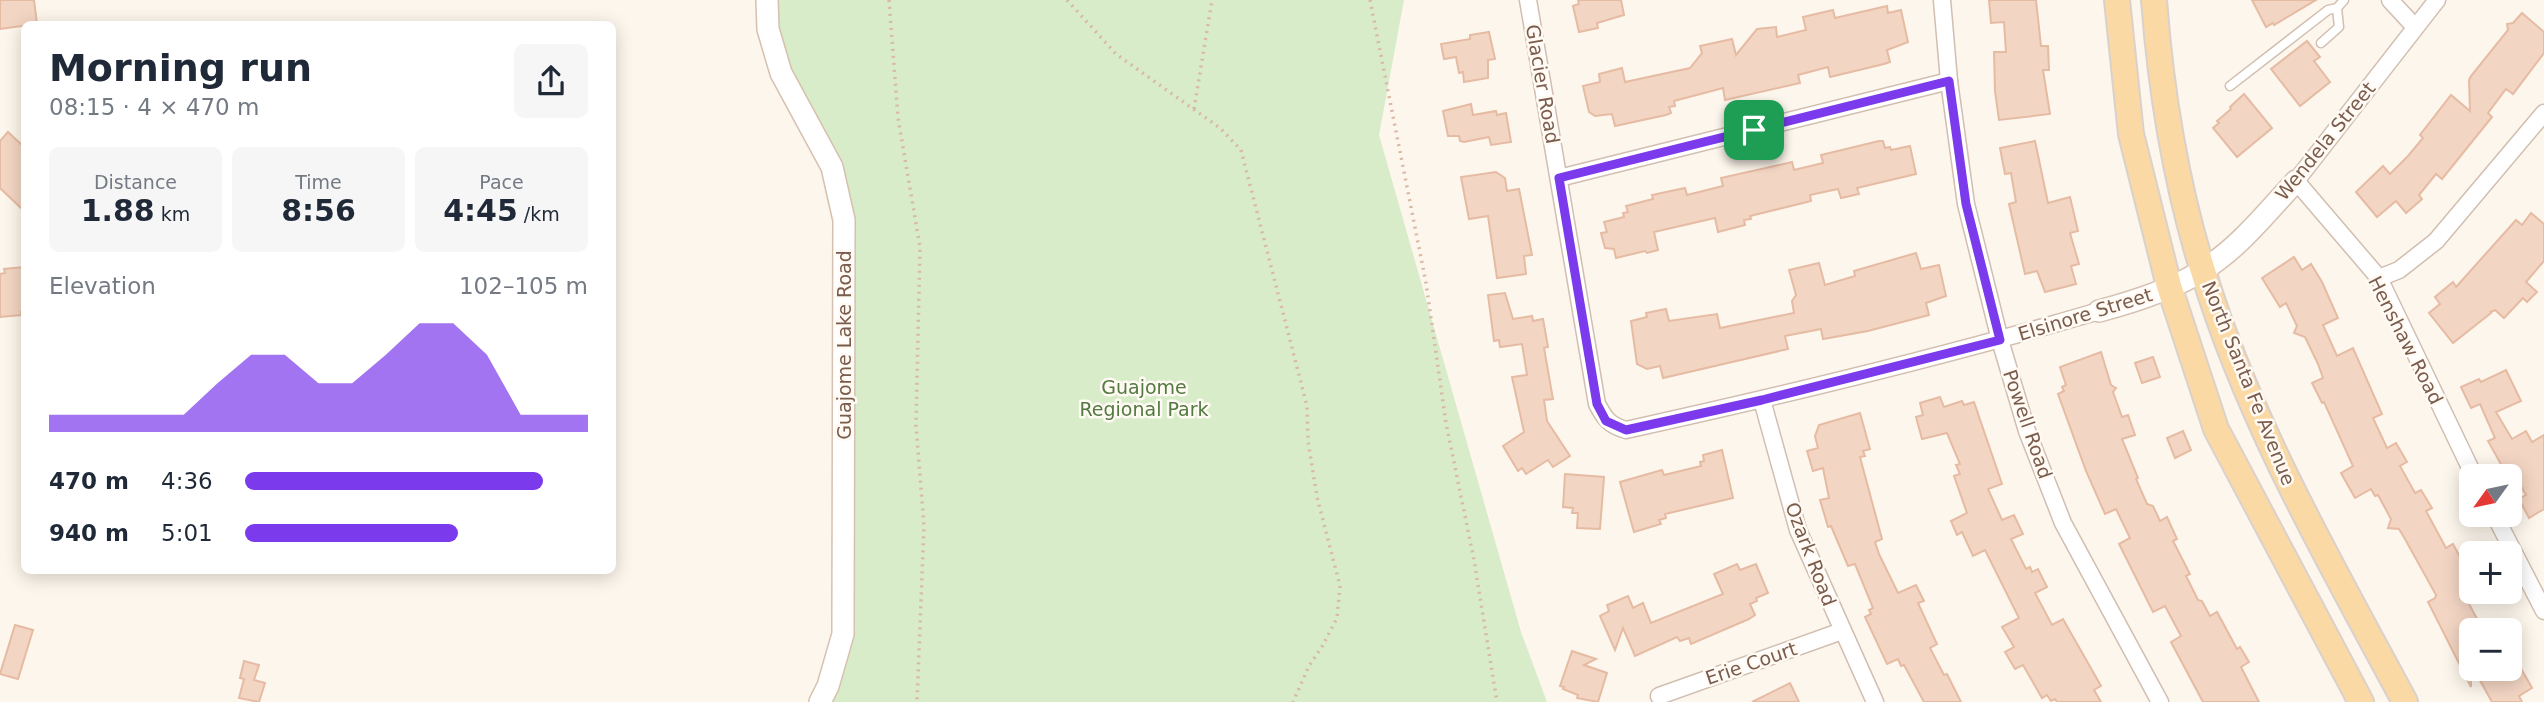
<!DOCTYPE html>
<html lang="en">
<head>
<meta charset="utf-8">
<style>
  :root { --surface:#fff; --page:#f6f6f7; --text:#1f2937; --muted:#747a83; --accent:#7c3aed }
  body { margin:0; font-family:"DejaVu Sans",sans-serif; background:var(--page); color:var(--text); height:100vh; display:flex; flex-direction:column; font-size:26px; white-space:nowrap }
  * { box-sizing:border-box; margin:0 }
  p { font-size:23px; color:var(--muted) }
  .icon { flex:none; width:38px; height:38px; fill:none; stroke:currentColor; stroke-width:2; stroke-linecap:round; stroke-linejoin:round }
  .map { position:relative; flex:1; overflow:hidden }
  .panel { position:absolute; left:21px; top:21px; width:595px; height:553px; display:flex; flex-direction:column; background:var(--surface); border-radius:10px; box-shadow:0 4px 18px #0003 }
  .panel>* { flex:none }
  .needle { width:46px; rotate:237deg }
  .fabs { position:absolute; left:2459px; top:464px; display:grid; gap:14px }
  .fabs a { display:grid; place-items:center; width:63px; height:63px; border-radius:10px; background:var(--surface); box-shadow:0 4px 18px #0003; font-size:35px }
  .pin { position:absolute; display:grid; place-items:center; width:60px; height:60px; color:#fff; margin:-30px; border-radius:14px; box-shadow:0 4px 10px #0006 }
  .round { display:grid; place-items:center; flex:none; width:74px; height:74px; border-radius:10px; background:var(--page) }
  .overview { display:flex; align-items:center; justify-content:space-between; height:119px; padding:0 28px }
  h1 { font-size:38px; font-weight:600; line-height:52px }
  .metrics { display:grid; grid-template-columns:repeat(3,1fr); gap:10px; height:119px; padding:7px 28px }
  .metrics div { display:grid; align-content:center; border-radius:10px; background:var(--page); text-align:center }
  .metrics b { font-size:30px; font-weight:600 }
  .metrics small { font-size:19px; font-weight:400 }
  .metrics p { font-size:19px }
  .chart { height:196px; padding:14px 28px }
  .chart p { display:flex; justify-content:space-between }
  .chart svg { width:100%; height:126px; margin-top:7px; fill:var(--accent); opacity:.7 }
  ul { padding:0 28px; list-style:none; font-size:23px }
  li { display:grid; grid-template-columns:112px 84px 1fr; align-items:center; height:52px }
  li i { height:18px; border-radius:9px; background:var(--accent) }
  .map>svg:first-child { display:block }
</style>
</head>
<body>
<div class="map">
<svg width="2544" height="702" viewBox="0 0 2544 702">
  <rect width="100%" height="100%" fill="#fdf6ec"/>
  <polygon fill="#d8ecc9" points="766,0 1404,0 1379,135 1521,632 1547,702 820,702 832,678 845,222 782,75"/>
  <g fill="#f3d5c3" stroke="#e6bba3" stroke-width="2">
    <polygon points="0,0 34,0 37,24 0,29"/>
    <polygon points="1578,0 1621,0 1624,15 1597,23 1598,28 1579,32 1573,6 1579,4"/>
    <polygon points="1989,0 2036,0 2041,46 2048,46 2049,70 2043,70 2050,114 1999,120 1995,91 1994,52 2006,52 2004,22 1991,23"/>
    <polygon points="2252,0 2316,0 2274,25 2273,23 2266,27"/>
    <polygon points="1887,6 1888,13 1901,10 1908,42 1887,50 1890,62 1884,64 1830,77 1828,67 1798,75 1800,83 1725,100 1723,88 1674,101 1675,106 1669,107 1671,113 1666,115 1615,126 1612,114 1595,116 1589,112 1583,86 1600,82 1599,74 1622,68 1625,82 1690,68 1702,53 1700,46 1732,39 1736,55 1757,29 1776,27 1777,37 1806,30 1803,17 1833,10 1835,18"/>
    <polygon points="2522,13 2544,32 2544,53 2513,94 2506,89 2488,113 2492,117 2442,179 2436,174 2419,195 2422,199 2406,213 2396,201 2377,217 2356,192 2383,166 2390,174 2408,156 2423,138 2420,135 2451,95 2470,111 2469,80 2471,76 2508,30 2507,24 2513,23"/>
    <polygon points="1489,32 1495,59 1488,60 1488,78 1464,82 1463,72 1459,73 1456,57 1444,59 1441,44 1470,39 1470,35"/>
    <polygon points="2307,41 2320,57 2314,61 2330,82 2300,106 2271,69"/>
    <polygon points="2244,94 2272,128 2237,157 2213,128 2219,123 2217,121 2231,109 2230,107"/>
    <polygon points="1471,104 1473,115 1496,111 1497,115 1506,113 1511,142 1491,145 1489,137 1464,142 1460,141 1459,136 1448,136 1443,111"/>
    <polygon points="8,132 24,147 24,211 0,188 0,141"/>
    <polygon points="1879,141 1883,141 1885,148 1890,147 1891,150 1910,146 1916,174 1857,188 1859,194 1841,198 1838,189 1810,195 1811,201 1750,216 1751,219 1744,220 1745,225 1718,232 1715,218 1654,232 1658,250 1647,253 1645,251 1616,258 1614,249 1605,248 1601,233 1607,232 1604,222 1624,217 1623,213 1628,212 1626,206 1653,199 1652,195 1685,188 1687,195 1723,186 1721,178 1792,162 1794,170 1823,163 1821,155"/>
    <polygon points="2035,141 2048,203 2070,197 2078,231 2070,233 2079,264 2071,266 2076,284 2045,292 2037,271 2025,274 2009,204 2016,202 2011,173 2005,174 2000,148"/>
    <polygon points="1496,172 1505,178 1507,191 1519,189 1532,255 1524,256 1526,274 1497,278 1488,216 1469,219 1461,177"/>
    <polygon points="2531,213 2544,224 2544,261 2526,282 2537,292 2527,302 2523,298 2504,318 2495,310 2491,312 2490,311 2491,313 2453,343 2429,313 2440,304 2435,297 2453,282 2456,287 2516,220 2522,225"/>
    <polygon points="1916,253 1921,269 1939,265 1946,296 1926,303 1929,315 1868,331 1823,339 1821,329 1785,336 1788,349 1663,378 1660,366 1647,369 1637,364 1631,321 1647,317 1646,313 1666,309 1669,321 1717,314 1720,328 1794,313 1792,301 1796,295 1789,270 1819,263 1825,285 1855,276 1854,271"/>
    <polygon points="2294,257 2302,270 2311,264 2322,282 2338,318 2323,325 2337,356 2353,348 2382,414 2373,418 2387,448 2396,443 2407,462 2400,466 2415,493 2421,490 2432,508 2426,511 2446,548 2453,544 2471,578 2471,600 2468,602 2483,630 2471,630 2471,687 2428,602 2435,598 2436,595 2405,539 2399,529 2388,528 2391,519 2378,495 2375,496 2371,489 2355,498 2341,473 2353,466 2324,402 2322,403 2312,383 2323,378 2318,364 2305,337 2294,333 2297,326 2286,303 2280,307 2262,278"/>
    <polygon points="24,267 24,312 21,312 21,315 0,317 0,274 5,273 4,269"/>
    <polygon points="1505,293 1513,319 1532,316 1533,321 1543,319 1548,347 1544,348 1553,399 1544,400 1547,421 1570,456 1553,467 1548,460 1526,474 1522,468 1518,471 1503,446 1524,432 1512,377 1527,375 1522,344 1500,347 1499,340 1494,341 1488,295"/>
    <polygon points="2101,352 2111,385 2116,388 2113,392 2122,417 2128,415 2135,435 2122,439 2138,478 2136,479 2147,504 2153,506 2160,521 2167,517 2177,539 2173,541 2190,574 2186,576 2198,600 2202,601 2210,616 2217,612 2237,649 2240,647 2249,662 2241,667 2259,702 2203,702 2171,642 2181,636 2165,606 2153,612 2119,544 2130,538 2116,509 2105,514 2086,471 2058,394 2064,391 2062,387 2066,385 2060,367"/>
    <polygon points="2153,357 2160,377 2142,383 2135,363"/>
    <polygon points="2506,370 2521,401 2496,412 2512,439 2526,431 2532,442 2544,435 2544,509 2529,518 2519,499 2526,495 2509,465 2503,468 2488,441 2495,438 2480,404 2471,408 2461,387 2479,379 2481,382"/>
    <polygon points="1940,397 1944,407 1962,401 1964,405 1974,402 2002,484 1988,489 2002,520 2014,515 2023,534 2011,539 2026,569 2030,567 2032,572 2038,569 2047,587 2035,593 2052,625 2063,619 2101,686 2094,690 2101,702 2057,702 2055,699 2051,701 2047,695 2042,698 2023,665 2015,669 2005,652 2014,647 2002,627 2019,618 1985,550 1973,556 1962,532 1957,535 1951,521 1967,513 1954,476 1960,474 1956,465 1960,464 1947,433 1922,439 1916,417 1923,415 1920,403"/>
    <polygon points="1860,413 1870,449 1863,451 1865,456 1860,457 1882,539 1875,542 1879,554 1898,593 1916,585 1924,601 1918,603 1937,644 1930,648 1944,675 1947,674 1961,702 1924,702 1904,665 1901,666 1898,659 1887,664 1865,617 1871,614 1869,610 1873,608 1855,564 1848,566 1831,526 1828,527 1820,500 1829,498 1823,468 1813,471 1807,451 1818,448 1815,436 1819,425"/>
    <polygon points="2183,431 2191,450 2175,458 2167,438"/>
    <polygon points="1722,450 1733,498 1665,514 1666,518 1659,520 1661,524 1634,532 1620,482 1662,470 1664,475 1701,466 1700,462 1704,461 1703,455"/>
    <polygon points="1565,474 1604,477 1600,529 1577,528 1578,513 1572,513 1573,508 1563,507"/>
    <polygon points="1737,564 1740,570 1756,564 1768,593 1756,598 1757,601 1750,604 1755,615 1749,619 1691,644 1689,638 1680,641 1677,637 1635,656 1623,628 1615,650 1600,616 1609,611 1607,605 1628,596 1633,608 1643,603 1651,623 1723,594 1714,574"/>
    <polygon points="15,625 33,630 18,679 0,674"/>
    <polygon points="2510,649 2532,688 2519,696 2522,702 2492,702 2473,668 2510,668"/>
    <polygon points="1572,651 1596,659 1584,665 1607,673 1598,702 1577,698 1578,695 1563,689 1564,687 1560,686"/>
    <polygon points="244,661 259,665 254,680 265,683 259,702 239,698 244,679 240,678"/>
    <polygon points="1790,683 1799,702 1752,702"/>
  </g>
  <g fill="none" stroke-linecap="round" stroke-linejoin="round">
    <defs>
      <g id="lane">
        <polyline points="2321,43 2339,27 2337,8"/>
        <polyline points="2230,86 2328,10 2337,8 2344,0"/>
      </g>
      <g id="street">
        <path d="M 1528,0 L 1597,404 C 1605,419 1609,425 1626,430 C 1785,395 1943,357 2099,311"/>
        <polyline points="1942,0 1949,81 1966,204 2000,340 2027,431 2063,523 2160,702"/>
        <polyline points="2390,0 2414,26"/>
        <polyline points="2437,0 2296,181 2379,278 2474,476"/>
        <polyline points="1559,178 1949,81"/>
        <polyline points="2379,278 2399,270 2436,241 2544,113"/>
        <polyline points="1762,400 1798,530 1875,702"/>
        <polyline points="2494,514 2544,611"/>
        <polyline points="1659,696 1842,631"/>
      </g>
      <g id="secondary">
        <polyline points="767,0 768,29 781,73 832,167 844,220 843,634 828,686 820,702"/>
        <path d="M 2099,311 C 2133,302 2174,289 2203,270 C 2240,247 2267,212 2296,181"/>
      </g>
      <g id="primary">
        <polyline points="2117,0 2131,134 2169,286 2216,429 2361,702"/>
        <path d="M 2154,0 C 2161,93 2175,181 2203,271 C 2249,423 2330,562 2405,702"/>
      </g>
    </defs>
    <use href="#lane" stroke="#d1beb0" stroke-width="11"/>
    <use href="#street" stroke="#d1beb0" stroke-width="19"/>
    <use href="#secondary" stroke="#d6c0b0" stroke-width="24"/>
    <use href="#primary" stroke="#dad1cd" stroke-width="28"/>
    <g stroke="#d9b8a5" stroke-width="3.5" stroke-dasharray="2 5" stroke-linecap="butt">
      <polyline points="889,0 898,118 920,247 916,425 924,526 917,702"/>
      <polyline points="1067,0 1116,54 1220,128 1241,150 1307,406 1308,441 1317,497 1340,586 1337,618 1323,645 1309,666 1293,702"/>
      <polyline points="1370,0 1426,283 1446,423 1474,560 1497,702"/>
      <polyline points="1194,109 1212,0"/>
    </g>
    <use href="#lane" stroke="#fff" stroke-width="8"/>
    <use href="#street" stroke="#fff" stroke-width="16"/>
    <use href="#secondary" stroke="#fff" stroke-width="21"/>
    <use href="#primary" stroke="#fbd9a5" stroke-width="24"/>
  </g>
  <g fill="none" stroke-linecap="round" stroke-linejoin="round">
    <defs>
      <polygon id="route" points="1949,81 1966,204 2000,340 1762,400 1626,430 1606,421 1597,404 1559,178"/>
    </defs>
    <use href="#route" stroke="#fff" stroke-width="14"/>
    <use href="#route" stroke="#7c3aed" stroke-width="9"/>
  </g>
  <g text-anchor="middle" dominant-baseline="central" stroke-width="5" stroke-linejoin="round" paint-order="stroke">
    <g font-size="19" fill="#7a5c4d" stroke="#fffaf3">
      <text transform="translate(1543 84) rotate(80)">Glacier Road</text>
      <text transform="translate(2325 141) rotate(-51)">Wendela Street</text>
      <text transform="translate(2085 314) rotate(-17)">Elsinore Street</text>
      <text transform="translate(2406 340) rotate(63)">Henshaw Road</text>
      <text transform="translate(844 345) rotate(-90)">Guajome Lake Road</text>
      <text transform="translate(2249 383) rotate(68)">North Santa Fe Avenue</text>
      <text transform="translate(2028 424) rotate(71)">Powell Road</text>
      <text transform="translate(1811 554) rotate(69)">Ozark Road</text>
      <text transform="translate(1751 663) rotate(-19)">Erie Court</text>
    </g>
    <g font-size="19" fill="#537a41" stroke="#fffaf3">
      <text x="1144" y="387">Guajome<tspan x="1144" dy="22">Regional Park</tspan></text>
    </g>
  </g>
</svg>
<div class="fabs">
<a><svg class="needle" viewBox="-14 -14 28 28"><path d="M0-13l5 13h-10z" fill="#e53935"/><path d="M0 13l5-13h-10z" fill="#747a83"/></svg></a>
<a>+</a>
<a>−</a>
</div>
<div class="pin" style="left:1754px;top:130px;background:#1e9e55"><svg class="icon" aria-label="arrive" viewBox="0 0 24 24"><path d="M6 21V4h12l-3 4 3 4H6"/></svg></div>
<section class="panel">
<div class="overview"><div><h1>Morning run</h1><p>08:15 · 4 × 470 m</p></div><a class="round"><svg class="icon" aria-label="share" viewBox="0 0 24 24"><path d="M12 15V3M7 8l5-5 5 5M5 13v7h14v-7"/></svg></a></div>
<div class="metrics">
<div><p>Distance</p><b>1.88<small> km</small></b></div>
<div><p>Time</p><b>8:56</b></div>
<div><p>Pace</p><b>4:45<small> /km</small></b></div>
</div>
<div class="chart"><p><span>Elevation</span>102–105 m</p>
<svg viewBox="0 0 160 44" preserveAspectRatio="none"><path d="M0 44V38L10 38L20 38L30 38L40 38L50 27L60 17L70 17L80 27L90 27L100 17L110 6L120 6L130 17L140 38L150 38L160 38V44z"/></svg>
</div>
<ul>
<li><b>470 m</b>4:36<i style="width:87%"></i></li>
<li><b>940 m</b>5:01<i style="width:62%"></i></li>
</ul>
</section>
</div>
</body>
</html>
